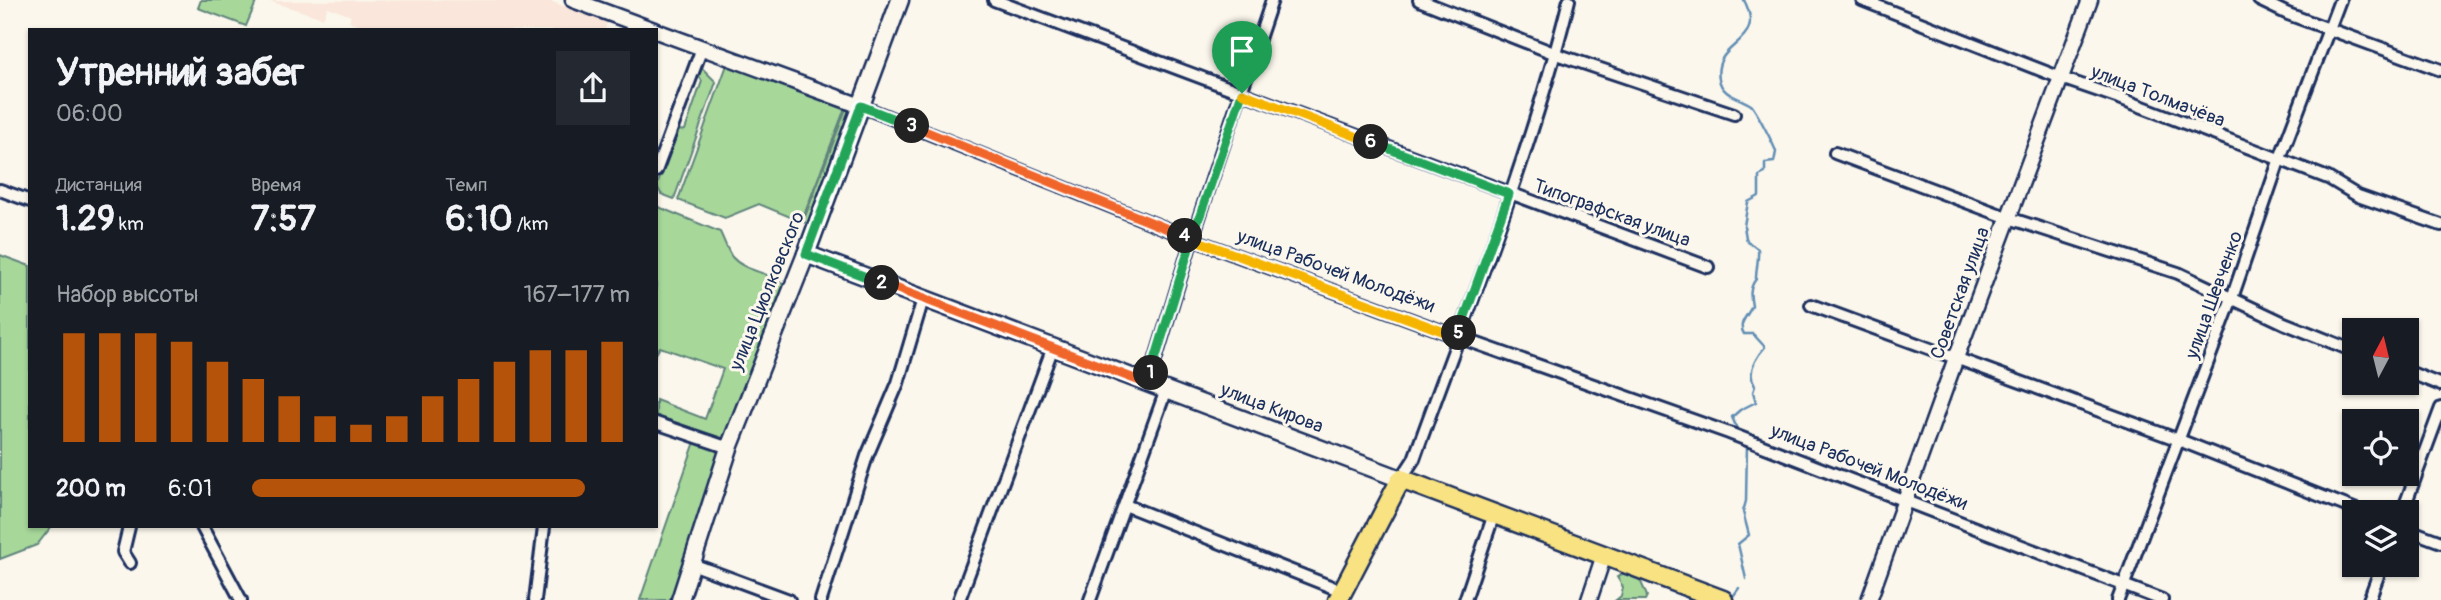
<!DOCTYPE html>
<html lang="ru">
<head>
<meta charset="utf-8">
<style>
  :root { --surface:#171b24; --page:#242831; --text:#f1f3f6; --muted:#9ea1a6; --accent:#b45309 }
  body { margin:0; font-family:Pangolin,sans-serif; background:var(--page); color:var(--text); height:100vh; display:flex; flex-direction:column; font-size:26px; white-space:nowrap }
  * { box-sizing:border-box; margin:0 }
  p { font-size:23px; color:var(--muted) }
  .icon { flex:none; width:38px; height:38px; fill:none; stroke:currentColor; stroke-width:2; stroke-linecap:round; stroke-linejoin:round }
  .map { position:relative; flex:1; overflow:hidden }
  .details { position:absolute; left:28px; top:28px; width:630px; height:500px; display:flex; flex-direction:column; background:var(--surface); border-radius:0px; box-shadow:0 2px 5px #0004 }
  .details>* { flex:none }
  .needle { width:46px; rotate:7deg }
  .buttons { position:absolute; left:2342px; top:318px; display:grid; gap:14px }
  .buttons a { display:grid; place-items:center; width:77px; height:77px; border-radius:0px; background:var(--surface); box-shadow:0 2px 5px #0004; font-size:35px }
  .pin { position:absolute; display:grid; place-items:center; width:60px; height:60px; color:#fff; margin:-72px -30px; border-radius:50% 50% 50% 0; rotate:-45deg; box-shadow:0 0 7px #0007 }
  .pin .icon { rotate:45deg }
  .km { position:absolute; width:35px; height:35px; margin:-18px; border-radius:50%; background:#222; color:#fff; font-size:19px; line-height:35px; text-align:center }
  .round { display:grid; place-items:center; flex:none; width:74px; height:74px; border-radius:0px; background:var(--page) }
  .head { display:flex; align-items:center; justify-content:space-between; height:119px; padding:0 28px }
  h1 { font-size:38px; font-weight:700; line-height:52px }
  .stats { display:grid; grid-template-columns:repeat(3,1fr); gap:10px; height:119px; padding:7px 28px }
  .stats div { display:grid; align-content:center }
  .stats b { font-size:35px; font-weight:700 }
  .stats small { font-size:19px; font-weight:400 }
  .stats p { font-size:19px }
  .chart { height:196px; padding:14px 28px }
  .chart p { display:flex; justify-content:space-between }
  .chart svg { width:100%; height:126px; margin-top:7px; stroke:var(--accent); stroke-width:6 }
  ul { padding:0 28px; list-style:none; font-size:23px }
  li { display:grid; grid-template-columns:112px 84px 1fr; align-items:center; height:52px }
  li i { height:18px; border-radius:9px; background:var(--accent) }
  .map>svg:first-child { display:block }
</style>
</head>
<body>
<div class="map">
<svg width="2441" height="600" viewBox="0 0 2441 600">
  <rect width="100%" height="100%" fill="#fbf7ec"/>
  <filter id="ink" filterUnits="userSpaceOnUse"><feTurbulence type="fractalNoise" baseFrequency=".0143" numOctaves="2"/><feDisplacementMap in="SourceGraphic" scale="14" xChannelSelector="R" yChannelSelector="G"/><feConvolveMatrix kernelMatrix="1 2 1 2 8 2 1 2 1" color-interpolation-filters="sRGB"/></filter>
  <g filter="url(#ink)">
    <polygon fill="#fae6da" points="547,0 607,22 605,30 372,30 349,21 351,16 328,7 323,18 269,1"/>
    <g fill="#a7d89a" stroke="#61847c" stroke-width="2">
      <polygon points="201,0 257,0 246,26 198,8"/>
      <polygon points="728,62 845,108 804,215 795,219 759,204 725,218 678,200"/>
      <polygon points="700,66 716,82 674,199 661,194 657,186 676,131 685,130 702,81 699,76"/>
      <polygon points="849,101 861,106 816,226 803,222"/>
      <path d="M 656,206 L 720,232 C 724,240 727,250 732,257 C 746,273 771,271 785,286 L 725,439 L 656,416 L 656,400 L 705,419 L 723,369 L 660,347 L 656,354 Z"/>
      <polygon points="0,255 30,266 30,527 51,527 37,545 0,559"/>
      <polygon points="697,436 729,448 680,600 640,600"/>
      <polygon points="1626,572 1638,575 1647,596 1645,600 1616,600 1621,596 1623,587 1617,577"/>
    </g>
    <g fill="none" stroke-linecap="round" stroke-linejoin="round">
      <g stroke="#618db5" stroke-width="2.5">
        <path d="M 1738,431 L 1732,417 L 1740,410 L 1756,402 L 1753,392 L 1755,386 C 1747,373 1755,358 1765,347 L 1753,334 L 1744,334 C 1737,323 1748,316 1752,306 C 1750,296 1749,288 1756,279 C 1756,269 1759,259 1758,249 L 1748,242 L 1746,238 L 1744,226 L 1748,202 L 1759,196 L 1759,176 L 1765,173 L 1765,163 L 1774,162 L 1776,152 C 1775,147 1755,108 1751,105 C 1739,97 1722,96 1719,79 C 1712,40 1768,46 1744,0"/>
        <polyline points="1746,579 1738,544 1749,535 1743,512 1746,501 1747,444"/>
        <polyline points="1734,595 1739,588"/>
      </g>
      <defs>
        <g id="minor">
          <polyline points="994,0 1708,267"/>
          <polyline points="1419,0 1556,54 1734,114"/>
          <polyline points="1862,0 2061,78 2122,99 2328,178 2358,196 2441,225"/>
          <polyline points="2259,0 2288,14 2441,70"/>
          <polyline points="861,106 1192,239 1458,337 1729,433 2162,600"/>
          <polyline points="1835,153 2009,218 2178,273 2284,323 2354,351"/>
          <polyline points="656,171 702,48"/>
          <polyline points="0,190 30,201"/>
          <polyline points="1811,305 2179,440 2364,513"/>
          <polyline points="2406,371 2441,385"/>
          <polyline points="1148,384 1192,239 1272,0"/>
          <polyline points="656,423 729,448"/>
          <path d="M 1401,479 L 1414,459 C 1468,309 1531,155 1569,0"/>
          <polyline points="1125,505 1342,591"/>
          <polyline points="2402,513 2441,408"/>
          <polyline points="129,527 123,552 130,563"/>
          <polyline points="202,527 241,600"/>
          <polyline points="2406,529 2441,542"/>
          <polyline points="692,564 789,600"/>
          <polyline points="535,600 544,527"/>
          <polyline points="821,600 867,456 898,383 923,299"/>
          <polyline points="959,600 1053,347"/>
          <polyline points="1090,600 1166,390"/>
          <polyline points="1465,600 1494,514"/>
          <polyline points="2118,600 2232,298 2279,161 2340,0"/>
          <polyline points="2369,600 2382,565"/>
        </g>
        <g id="tertiary">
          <polyline points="573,0 654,30"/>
          <polyline points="656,31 861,106"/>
          <polyline points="1589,600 1604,555"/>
          <polyline points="1869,600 1956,358 2090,0"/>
        </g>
        <g id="secondary">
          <polyline points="806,254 1401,479"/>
          <polyline points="680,600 729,448 806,254 900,0"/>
        </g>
        <polyline id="primary" points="1338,600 1401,479 1723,600"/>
      </defs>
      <use href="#minor" stroke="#1b2f5e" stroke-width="16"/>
      <use href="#tertiary" stroke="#1b2f5e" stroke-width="19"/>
      <use href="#secondary" stroke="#1b2f5e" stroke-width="21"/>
      <use href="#primary" stroke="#1b2f5e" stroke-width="23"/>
      <use href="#minor" stroke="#fbf7ec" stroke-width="10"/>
      <use href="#tertiary" stroke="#fbf7ec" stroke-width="14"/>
      <use href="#secondary" stroke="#fbf7ec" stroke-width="16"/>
      <use href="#primary" stroke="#f8e281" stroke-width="18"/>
    </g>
  </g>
  <g fill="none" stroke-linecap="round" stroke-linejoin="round" filter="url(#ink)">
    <defs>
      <polyline id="split-1" points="1151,373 1192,239 1242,93"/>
      <polyline id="split-2" points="882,283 1148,384 1151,373"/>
      <polyline id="split-3" points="882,283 806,254 861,106 912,126"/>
      <polyline id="split-4" points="912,126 1185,236"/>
      <polyline id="split-5" points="1185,236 1458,337 1459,333"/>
      <polyline id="split-6" points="1371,142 1509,194 1459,333"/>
      <polyline id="split-7" points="1242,93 1371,142"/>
    </defs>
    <use href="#split-1" stroke="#fff" stroke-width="14"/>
    <use href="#split-2" stroke="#fff" stroke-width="14"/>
    <use href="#split-3" stroke="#fff" stroke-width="14"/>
    <use href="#split-4" stroke="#fff" stroke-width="14"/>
    <use href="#split-5" stroke="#fff" stroke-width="14"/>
    <use href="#split-6" stroke="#fff" stroke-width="14"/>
    <use href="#split-7" stroke="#fff" stroke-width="14"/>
    <use href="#split-1" stroke="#22a559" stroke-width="9"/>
    <use href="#split-2" stroke="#f0652b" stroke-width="9"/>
    <use href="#split-3" stroke="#22a559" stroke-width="9"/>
    <use href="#split-4" stroke="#f0652b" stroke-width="9"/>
    <use href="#split-5" stroke="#f5b400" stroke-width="9"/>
    <use href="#split-6" stroke="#22a559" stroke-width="9"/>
    <use href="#split-7" stroke="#f5b400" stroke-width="9"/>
  </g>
  <g text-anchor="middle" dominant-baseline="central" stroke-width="6" stroke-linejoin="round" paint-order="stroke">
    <g font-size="19" fill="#1b2f5e" stroke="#fbf7ec">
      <text transform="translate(2158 96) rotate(21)">улица Толмачёва</text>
      <text transform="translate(1612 213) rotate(20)">Типографская улица</text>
      <text transform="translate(1336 271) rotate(20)">улица Рабочей Молодёжи</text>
      <text transform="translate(767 291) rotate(-68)">улица Циолковского</text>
      <text transform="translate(1960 293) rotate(-70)">Советская улица</text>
      <text transform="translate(2214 295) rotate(-70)">улица Шевченко</text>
      <text transform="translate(1272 408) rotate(21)">улица Кирова</text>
      <text transform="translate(1869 467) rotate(21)">улица Рабочей Молодёжи</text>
    </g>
  </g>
</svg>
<div class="buttons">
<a><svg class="needle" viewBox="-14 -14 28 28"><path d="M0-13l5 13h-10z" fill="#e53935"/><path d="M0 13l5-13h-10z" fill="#9ea1a6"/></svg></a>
<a><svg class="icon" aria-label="locate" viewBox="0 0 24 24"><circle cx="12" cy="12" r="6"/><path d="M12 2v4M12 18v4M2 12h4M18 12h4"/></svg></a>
<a><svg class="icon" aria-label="layers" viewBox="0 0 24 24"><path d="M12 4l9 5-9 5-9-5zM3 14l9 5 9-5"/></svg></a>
</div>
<div class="pin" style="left:1242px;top:93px;background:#1e9e55"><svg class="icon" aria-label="arrive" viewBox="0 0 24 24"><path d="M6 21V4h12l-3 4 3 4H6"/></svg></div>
<b class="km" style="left:1151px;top:373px">1</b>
<b class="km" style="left:882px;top:283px">2</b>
<b class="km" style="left:912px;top:126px">3</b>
<b class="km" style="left:1185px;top:236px">4</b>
<b class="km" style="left:1459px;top:333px">5</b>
<b class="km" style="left:1371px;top:142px">6</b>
<section class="details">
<div class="head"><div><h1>Утренний забег</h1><p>06:00</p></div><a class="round"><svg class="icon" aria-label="share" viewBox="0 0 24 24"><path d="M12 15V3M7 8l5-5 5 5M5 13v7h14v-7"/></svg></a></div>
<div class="stats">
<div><p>Дистанция</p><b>1.29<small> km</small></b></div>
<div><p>Время</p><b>7:57</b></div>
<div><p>Темп</p><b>6:10<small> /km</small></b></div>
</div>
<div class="chart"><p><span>Набор высоты</span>167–177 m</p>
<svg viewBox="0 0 160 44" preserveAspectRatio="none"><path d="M5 44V6M15 44V6M25 44V6M35 44V9M45 44V16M55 44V22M65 44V28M75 44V35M85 44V38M95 44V35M105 44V28M115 44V22M125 44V16M135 44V12M145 44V12M155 44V9"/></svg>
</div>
<ul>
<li><b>200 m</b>6:01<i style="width:88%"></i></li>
</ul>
</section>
</div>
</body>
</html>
